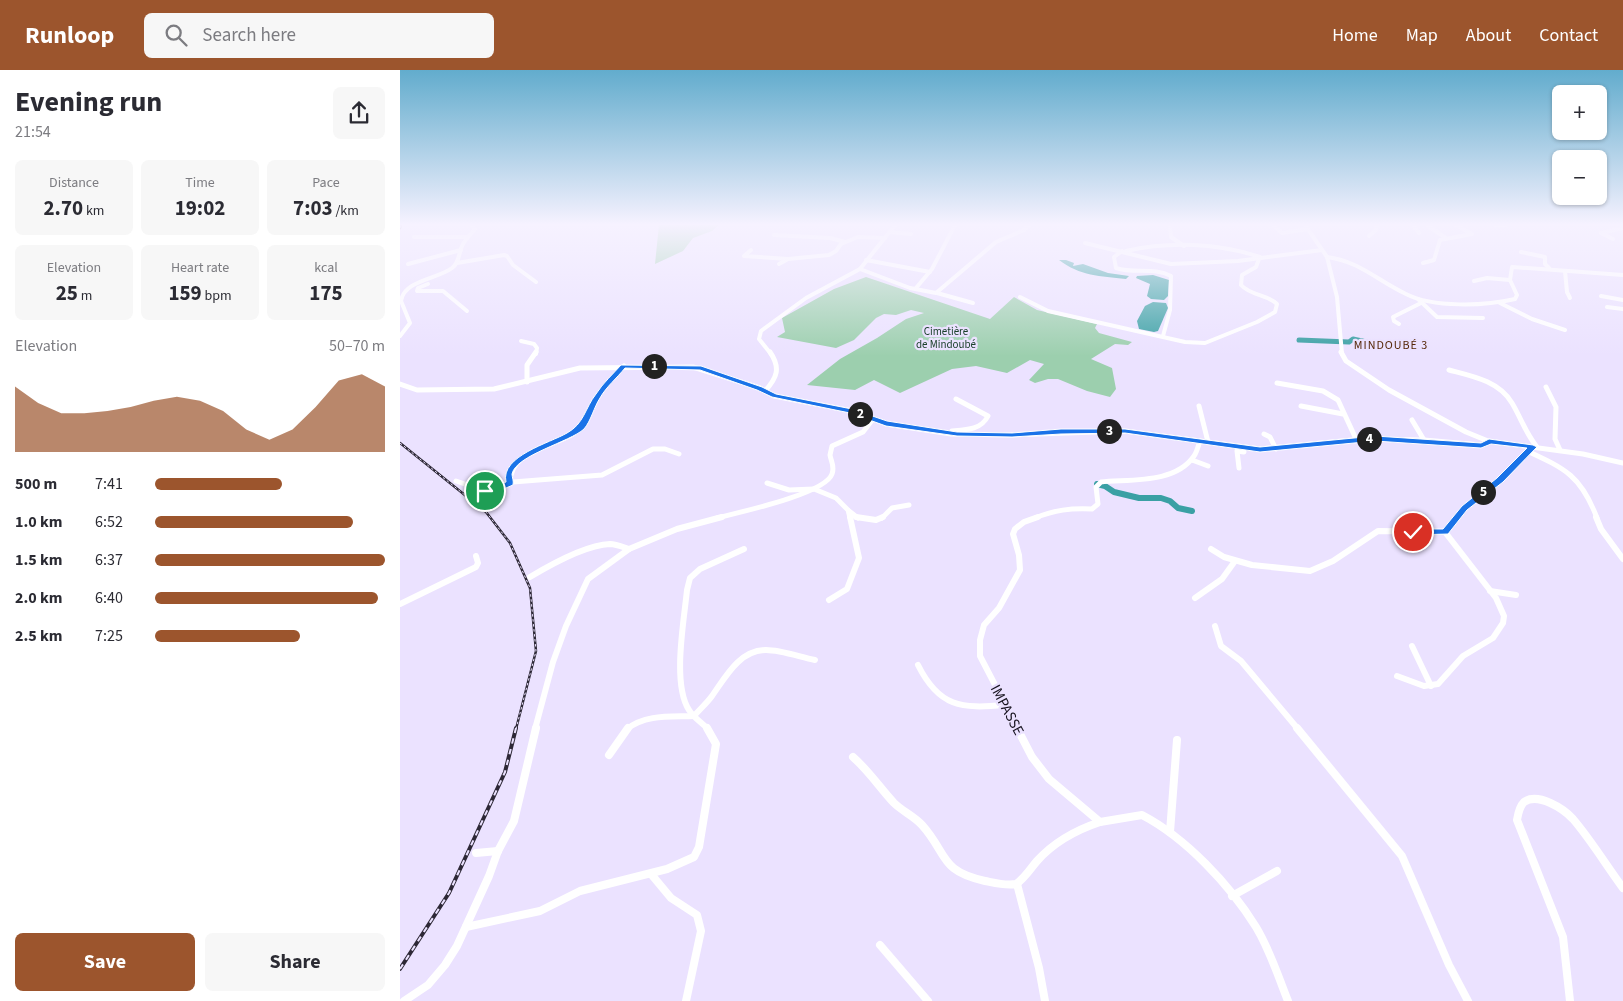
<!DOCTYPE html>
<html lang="en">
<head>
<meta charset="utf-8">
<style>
  :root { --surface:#fff; --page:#f7f7f7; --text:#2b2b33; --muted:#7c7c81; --accent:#9c552d }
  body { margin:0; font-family:"Source Sans 3",sans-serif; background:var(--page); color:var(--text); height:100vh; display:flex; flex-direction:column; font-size:19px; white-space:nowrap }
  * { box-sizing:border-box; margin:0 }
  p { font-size:16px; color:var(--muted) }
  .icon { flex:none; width:28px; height:28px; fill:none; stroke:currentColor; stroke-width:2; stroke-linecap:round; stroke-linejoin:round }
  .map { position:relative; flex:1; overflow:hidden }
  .details { display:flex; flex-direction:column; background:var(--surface); width:400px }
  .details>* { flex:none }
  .fabs { position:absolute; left:1152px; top:15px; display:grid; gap:10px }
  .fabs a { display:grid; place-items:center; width:55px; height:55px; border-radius:8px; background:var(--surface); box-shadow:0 1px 4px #0004; font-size:25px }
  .pin { position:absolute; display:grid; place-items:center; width:42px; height:42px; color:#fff; margin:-21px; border:2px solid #fff; border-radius:50%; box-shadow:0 1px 5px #0007 }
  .km { position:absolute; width:25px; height:25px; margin:-12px; border-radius:50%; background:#222; color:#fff; font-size:14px; line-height:25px; text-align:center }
  .round { display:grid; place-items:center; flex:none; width:52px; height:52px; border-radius:8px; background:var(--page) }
  .headline { display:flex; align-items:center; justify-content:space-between; height:85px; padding:0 15px }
  h1 { font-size:28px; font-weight:700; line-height:38px }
  .stats { display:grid; grid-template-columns:repeat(3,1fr); gap:8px; height:85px; padding:5px 15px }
  .stats div { display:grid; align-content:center; border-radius:8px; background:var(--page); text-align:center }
  .stats b { font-size:21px; font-weight:700 }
  .stats small { font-size:14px; font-weight:400 }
  .stats p { font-size:14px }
  .chart { height:140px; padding:10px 15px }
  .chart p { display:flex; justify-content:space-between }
  .chart svg { width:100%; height:90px; margin-top:5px; fill:var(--accent); opacity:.7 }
  .action { display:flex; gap:10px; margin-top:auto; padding:10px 15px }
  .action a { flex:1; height:58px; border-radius:8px; background:var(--accent); color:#fff; font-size:20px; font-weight:700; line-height:58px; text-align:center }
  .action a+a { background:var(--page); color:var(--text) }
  ul { padding:0 15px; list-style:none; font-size:16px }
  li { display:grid; grid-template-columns:80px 60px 1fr; align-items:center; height:38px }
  li i { height:12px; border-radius:6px; background:var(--accent) }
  header { display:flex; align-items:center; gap:30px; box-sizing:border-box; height:70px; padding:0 25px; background:var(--accent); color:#fff }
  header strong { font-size:24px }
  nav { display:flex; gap:28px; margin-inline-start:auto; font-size:18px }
  .search { width:350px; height:45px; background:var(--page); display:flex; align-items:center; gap:12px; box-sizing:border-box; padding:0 18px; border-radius:8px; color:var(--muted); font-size:19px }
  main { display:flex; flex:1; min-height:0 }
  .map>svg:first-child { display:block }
</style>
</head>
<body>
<header>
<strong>Runloop</strong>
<div class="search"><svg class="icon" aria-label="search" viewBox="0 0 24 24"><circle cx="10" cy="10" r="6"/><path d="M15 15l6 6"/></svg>Search here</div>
<nav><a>Home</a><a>Map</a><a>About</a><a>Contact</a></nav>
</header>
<main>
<section class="details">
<div class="headline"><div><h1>Evening run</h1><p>21:54</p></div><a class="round"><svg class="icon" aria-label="share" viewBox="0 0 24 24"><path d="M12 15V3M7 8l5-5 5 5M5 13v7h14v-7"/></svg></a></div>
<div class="stats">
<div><p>Distance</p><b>2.70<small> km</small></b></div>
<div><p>Time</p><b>19:02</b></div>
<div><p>Pace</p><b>7:03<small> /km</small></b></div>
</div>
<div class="stats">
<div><p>Elevation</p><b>25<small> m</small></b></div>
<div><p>Heart rate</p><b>159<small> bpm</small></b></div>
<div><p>kcal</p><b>175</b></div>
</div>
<div class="chart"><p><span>Elevation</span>50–70 m</p>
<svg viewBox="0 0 160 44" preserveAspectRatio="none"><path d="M0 44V12L10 20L20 25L30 25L40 24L50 22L60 19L70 17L80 19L90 24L100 33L110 38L120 33L130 22L140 9L150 6L160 12V44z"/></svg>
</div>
<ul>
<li><b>500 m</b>7:41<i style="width:55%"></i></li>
<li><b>1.0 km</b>6:52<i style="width:86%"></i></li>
<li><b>1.5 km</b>6:37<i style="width:100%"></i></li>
<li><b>2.0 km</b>6:40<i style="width:97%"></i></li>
<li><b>2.5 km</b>7:25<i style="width:63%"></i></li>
</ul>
<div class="action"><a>Save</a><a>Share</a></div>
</section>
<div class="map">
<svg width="1223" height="931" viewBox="0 0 1223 931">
  <rect width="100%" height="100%" fill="#ebe2ff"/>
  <g fill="#9ccfae">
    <polygon points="259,155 319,155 312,161 293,168 283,181 255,194"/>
    <polygon points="466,207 590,249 614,227 637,240 697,254 695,258 699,263 732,272 728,275 715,274 691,289 712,298 716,319 710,327 687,321 658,309 648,309 635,313 629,310 644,294 630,290 607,303 576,296 552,299 500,323 474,310 455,320 407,315 440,289 477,268 506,249 524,243 511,240 496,245 484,244 476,248 454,270 436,278 377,267 385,262 382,248 434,219"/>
  </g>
  <g fill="#3aa0a4">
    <path d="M 659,190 L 666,190 L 674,193 L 673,196 L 683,194 L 708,203 L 729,206 L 726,209 C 700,206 680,206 659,190 Z"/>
    <polygon points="753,205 769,210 768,226 764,230 751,229 747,226 750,214 736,208 737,206"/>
    <polygon points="753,232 766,233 768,238 758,261 754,262 739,259 737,251 745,236"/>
  </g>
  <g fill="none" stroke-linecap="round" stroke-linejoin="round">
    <polyline stroke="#3aa0a4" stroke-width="5" points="899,270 949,272 953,269 971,273"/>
    <polyline stroke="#3aa0a4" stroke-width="6" points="697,414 705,416 714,422 739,428 761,428 770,431 778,438 792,441"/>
    <g stroke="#fff" stroke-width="4">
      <polyline points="873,155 882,163 908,159"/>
      <polyline points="905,155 927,187 937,227 942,284"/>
      <polyline points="1013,155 1019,163"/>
      <polyline points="1095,155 1106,155"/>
      <polyline points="1028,156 1046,168"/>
      <polyline points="770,157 771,167 784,176"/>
      <polyline points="490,162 511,164"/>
      <polyline points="374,165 430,168 445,172"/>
      <polyline points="969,166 976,160 977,155"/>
      <polyline points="14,167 67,167"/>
      <polyline points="1213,169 1201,163 1223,158"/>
      <polyline points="685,173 771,194 838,191 922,180"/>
      <polyline points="351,180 344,186 388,189 429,185 436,181 441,174 458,167 485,168"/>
      <path d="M 722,181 L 714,187 L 716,198 C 734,204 754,197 771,206 L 770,240 L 763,266"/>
      <path d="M 726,181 C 769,171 818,173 860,187"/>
      <polyline points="1121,182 1145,187 1145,194 1149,198"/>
      <path d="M 927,187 C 959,191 978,211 1006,224 C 1033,238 1085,236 1115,229 L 1117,225 L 1110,210 L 1112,197 L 1223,205"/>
      <polyline points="466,190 530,202"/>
      <polyline points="57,193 104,185 107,186 113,195 136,212"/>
      <polyline points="1023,193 1034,190 1040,170 1072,164 1056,155"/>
      <polyline points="8,194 61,180"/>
      <polyline points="379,194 388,189"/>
      <polyline points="460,199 510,218 536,223 596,172 624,160 629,155"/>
      <polyline points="1165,201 1167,222 1170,228"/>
      <polyline points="1074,211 1087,208 1110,210"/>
      <polyline points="28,214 18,218 17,221 43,221 67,241"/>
      <polyline points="516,218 532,199 555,155"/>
      <polyline points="537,223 573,233"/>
      <polyline points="1201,226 1223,230"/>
      <path d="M 620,227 L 648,241 L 785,272 L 805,273 L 857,252 L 875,242 L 877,234 C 867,224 851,226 841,215 L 842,205 L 856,197 L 859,189"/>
      <polyline points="1018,229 1037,247 1083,248"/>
      <polyline points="1100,233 1132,249 1165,260"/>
      <polyline points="1207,237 1223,239"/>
      <polyline points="999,254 994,251 993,247 1021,233"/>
      <path d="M 0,266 L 10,253 L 1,231 C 4,210 38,209 52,198 C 60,192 58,183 63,174 C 66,169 71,164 75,159 L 71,155"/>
      <polyline points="121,271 134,274 137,278 136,284"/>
      <polyline points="371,284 359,269 361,261 406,228 460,199 495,155"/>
    </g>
    <g stroke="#fff" stroke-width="5">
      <polyline points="941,282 946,291 989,320 1066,362 1088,371 1183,384 1223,393"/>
      <path d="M 1049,300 C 1072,306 1099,311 1112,333 C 1121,348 1126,364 1137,377"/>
      <polyline points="127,312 127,295 136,282"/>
      <polyline points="877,313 923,321 938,330 956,369"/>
      <polyline points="0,314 17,320 94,319 180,298 293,297 360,318 374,326 452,341 486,354 551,364 612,365 725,361 860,379 963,369 1024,370 1081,375 1089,371"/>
      <polyline points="1146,317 1156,337 1155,369 1160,380"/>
      <path d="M 365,321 C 377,308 381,298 370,282"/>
      <polyline points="799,336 808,372"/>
      <polyline points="901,336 943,344"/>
      <polyline points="1012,350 1024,370"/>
      <path d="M 552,361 C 566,360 581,360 588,346 L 556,329"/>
      <polyline points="864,364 870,367 876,379"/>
      <path d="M 1127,381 C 1166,399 1181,406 1197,448"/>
      <polyline points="792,390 808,396"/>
      <polyline points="839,398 837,381 844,382"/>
      <polyline points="56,411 85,421 92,421 113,412 202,405 253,379 265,379 279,384"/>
      <path d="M 110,413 C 110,380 151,378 173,364 C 187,354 190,338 198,325 C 205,314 215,305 224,296"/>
      <polyline points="367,413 389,420 414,419 436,428 448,440 450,448"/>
      <polyline points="449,441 458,448"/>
      <path d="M 317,448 C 340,442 425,424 432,404 C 435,396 431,392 430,385 L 432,376 L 463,362 L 473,349"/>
      <polyline points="482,448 492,438 509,435"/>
      <path d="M 635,448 C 655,440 670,438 692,439 L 698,434 L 696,417 L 701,412 C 730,409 775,414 794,386 C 797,382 798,376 800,371"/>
      <polyline points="1057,448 1065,438 1100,410 1133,377"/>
    </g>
    <g stroke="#fff" stroke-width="6">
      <polyline points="456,447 476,450 483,447"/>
      <polyline points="1196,447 1201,459 1223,489"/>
      <polyline points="811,479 824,487 852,495 910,501 933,491 978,461 1045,462 1058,447"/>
      <path d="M 130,507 C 150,495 186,475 210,474 C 216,474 223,477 229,479"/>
      <polyline points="1090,521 1116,525"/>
      <polyline points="795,528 822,509 835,491"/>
      <polyline points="429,530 447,519 459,488 450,447"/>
      <polyline points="0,534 76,497 78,493 76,486"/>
      <polyline points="815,556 821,576 841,591 898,659"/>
      <polyline points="1012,576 1031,616"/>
      <path d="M 518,595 C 539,637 561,639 605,635"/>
      <polyline points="997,606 1024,616 1038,614 1063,586 1093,568 1103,553 1104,546 1096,528 1045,462"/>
      <polyline points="135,659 153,592 166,556 188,509 229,479 277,459 322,447"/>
      <path d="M 227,659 C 246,644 271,647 294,646 C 300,639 307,633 312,626 C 325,608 339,580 366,580 C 381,580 400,587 415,590"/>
      <path d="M 308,659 C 302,653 293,647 289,640 C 272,614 284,551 287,520 L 290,508 L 300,499 L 344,479"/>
      <polyline points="618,659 580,586 580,570 584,555 599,538 620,500 619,485 613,464 615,459 624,452 638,447"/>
    </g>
    <g stroke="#fff" stroke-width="8">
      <path d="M 617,658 L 632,687 L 649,709 L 700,752 L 742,745 C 786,768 830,815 856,857 C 870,880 878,906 888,931"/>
      <polyline points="897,658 1002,786 1049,895 1068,931"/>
      <polyline points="209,685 228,658"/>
      <path d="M 453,687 C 469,701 480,718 494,733 C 502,741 514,746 522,755 C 548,784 539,801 585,811 C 595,813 606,816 616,814 C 625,808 630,799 637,791 C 654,772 676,760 700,752"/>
      <polyline points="770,762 777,670"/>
      <polyline points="76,783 98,781"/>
      <polyline points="251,804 271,828 297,845 301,861 286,931"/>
      <polyline points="617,814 639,898 645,931"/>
      <polyline points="832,826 877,801"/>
      <polyline points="66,857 140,841 180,821 267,799 294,787 299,777 316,674 307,658"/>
      <polyline points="480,875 528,931"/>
      <polyline points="4,931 28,915 45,895 57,876 89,806 98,781 114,751 136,658"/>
      <path d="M 1170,931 L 1163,867 L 1117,750 C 1118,744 1119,737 1124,732 C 1138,722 1164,739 1173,749 C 1191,770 1206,795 1223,818"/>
    </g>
    <defs>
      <g id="rail-far1">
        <polyline points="0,158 1,155"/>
        <polyline points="0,373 86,442 110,473 130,518 136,581 116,659"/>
      </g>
      <polyline id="rail" points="0,899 49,823 105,702 116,658"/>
    </defs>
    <use href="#rail-far1" stroke="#2d2836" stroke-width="2.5"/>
    <use href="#rail" stroke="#2d2836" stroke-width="4"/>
    <use href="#rail-far1" stroke="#ebe2ff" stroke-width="1" stroke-dasharray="2.5" stroke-linecap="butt"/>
    <use href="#rail" stroke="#ebe2ff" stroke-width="2" stroke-dasharray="5.5" stroke-linecap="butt"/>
  </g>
  <linearGradient id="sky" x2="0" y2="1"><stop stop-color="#62accd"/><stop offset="0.54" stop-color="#f6f2ff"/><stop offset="1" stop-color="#f6f2ff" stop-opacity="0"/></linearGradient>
  <rect width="1223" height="286" fill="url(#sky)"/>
  <path fill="#1a73e8" stroke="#fff" d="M 221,295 L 301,296 L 362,317 L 376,324 L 452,339 L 487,351 L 557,362 L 612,363 L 661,359 L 725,359 L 860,377 L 975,366 L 1081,373 L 1089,369 L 1133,375 L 1137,377 L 1103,412 L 1067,440 L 1048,464 L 1013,465 L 1009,462 L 1013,459 L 1043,459 L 1062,436 L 1097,408 L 1127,378 L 1091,374 L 1081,378 L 975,371 L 860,382 L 725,363 L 661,364 L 612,367 L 557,366 L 486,356 L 450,343 L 372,327 L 357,320 L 300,300 L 225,298 C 217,308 206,317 200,328 C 194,337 191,351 184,359 C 170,372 116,385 112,404 C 112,407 114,411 113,415 L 92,424 L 82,423 L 82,419 L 91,418 L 106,412 C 100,386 150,373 167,363 C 184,354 185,338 196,324 C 203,313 213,304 221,295 Z"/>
  <g text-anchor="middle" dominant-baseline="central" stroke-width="4.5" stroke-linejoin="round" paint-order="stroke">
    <g font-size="11" fill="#1b412b" stroke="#ebe2ff">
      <text x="546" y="261">Cimetière<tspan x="546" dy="13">de Mindoubé</tspan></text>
    </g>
    <g font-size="12" letter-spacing="1" fill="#562709" stroke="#ebe2ff">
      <text x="991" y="275">MINDOUBÉ 3</text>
    </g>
    <g font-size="15" fill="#17131f" stroke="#ebe2ff">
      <text transform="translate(607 640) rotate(62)">IMPASSE</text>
    </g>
  </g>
</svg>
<div class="fabs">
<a>+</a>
<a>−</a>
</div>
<div class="pin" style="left:85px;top:421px;background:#1e9e55"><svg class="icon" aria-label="arrive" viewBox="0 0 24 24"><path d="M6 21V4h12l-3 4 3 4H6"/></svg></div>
<div class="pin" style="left:1013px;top:462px;background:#d93025"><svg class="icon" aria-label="check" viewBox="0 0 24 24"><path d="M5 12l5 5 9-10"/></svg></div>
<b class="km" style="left:254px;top:296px">1</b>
<b class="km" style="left:460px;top:344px">2</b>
<b class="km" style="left:709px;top:361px">3</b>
<b class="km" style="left:969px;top:369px">4</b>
<b class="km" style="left:1083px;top:422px">5</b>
</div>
</main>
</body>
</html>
